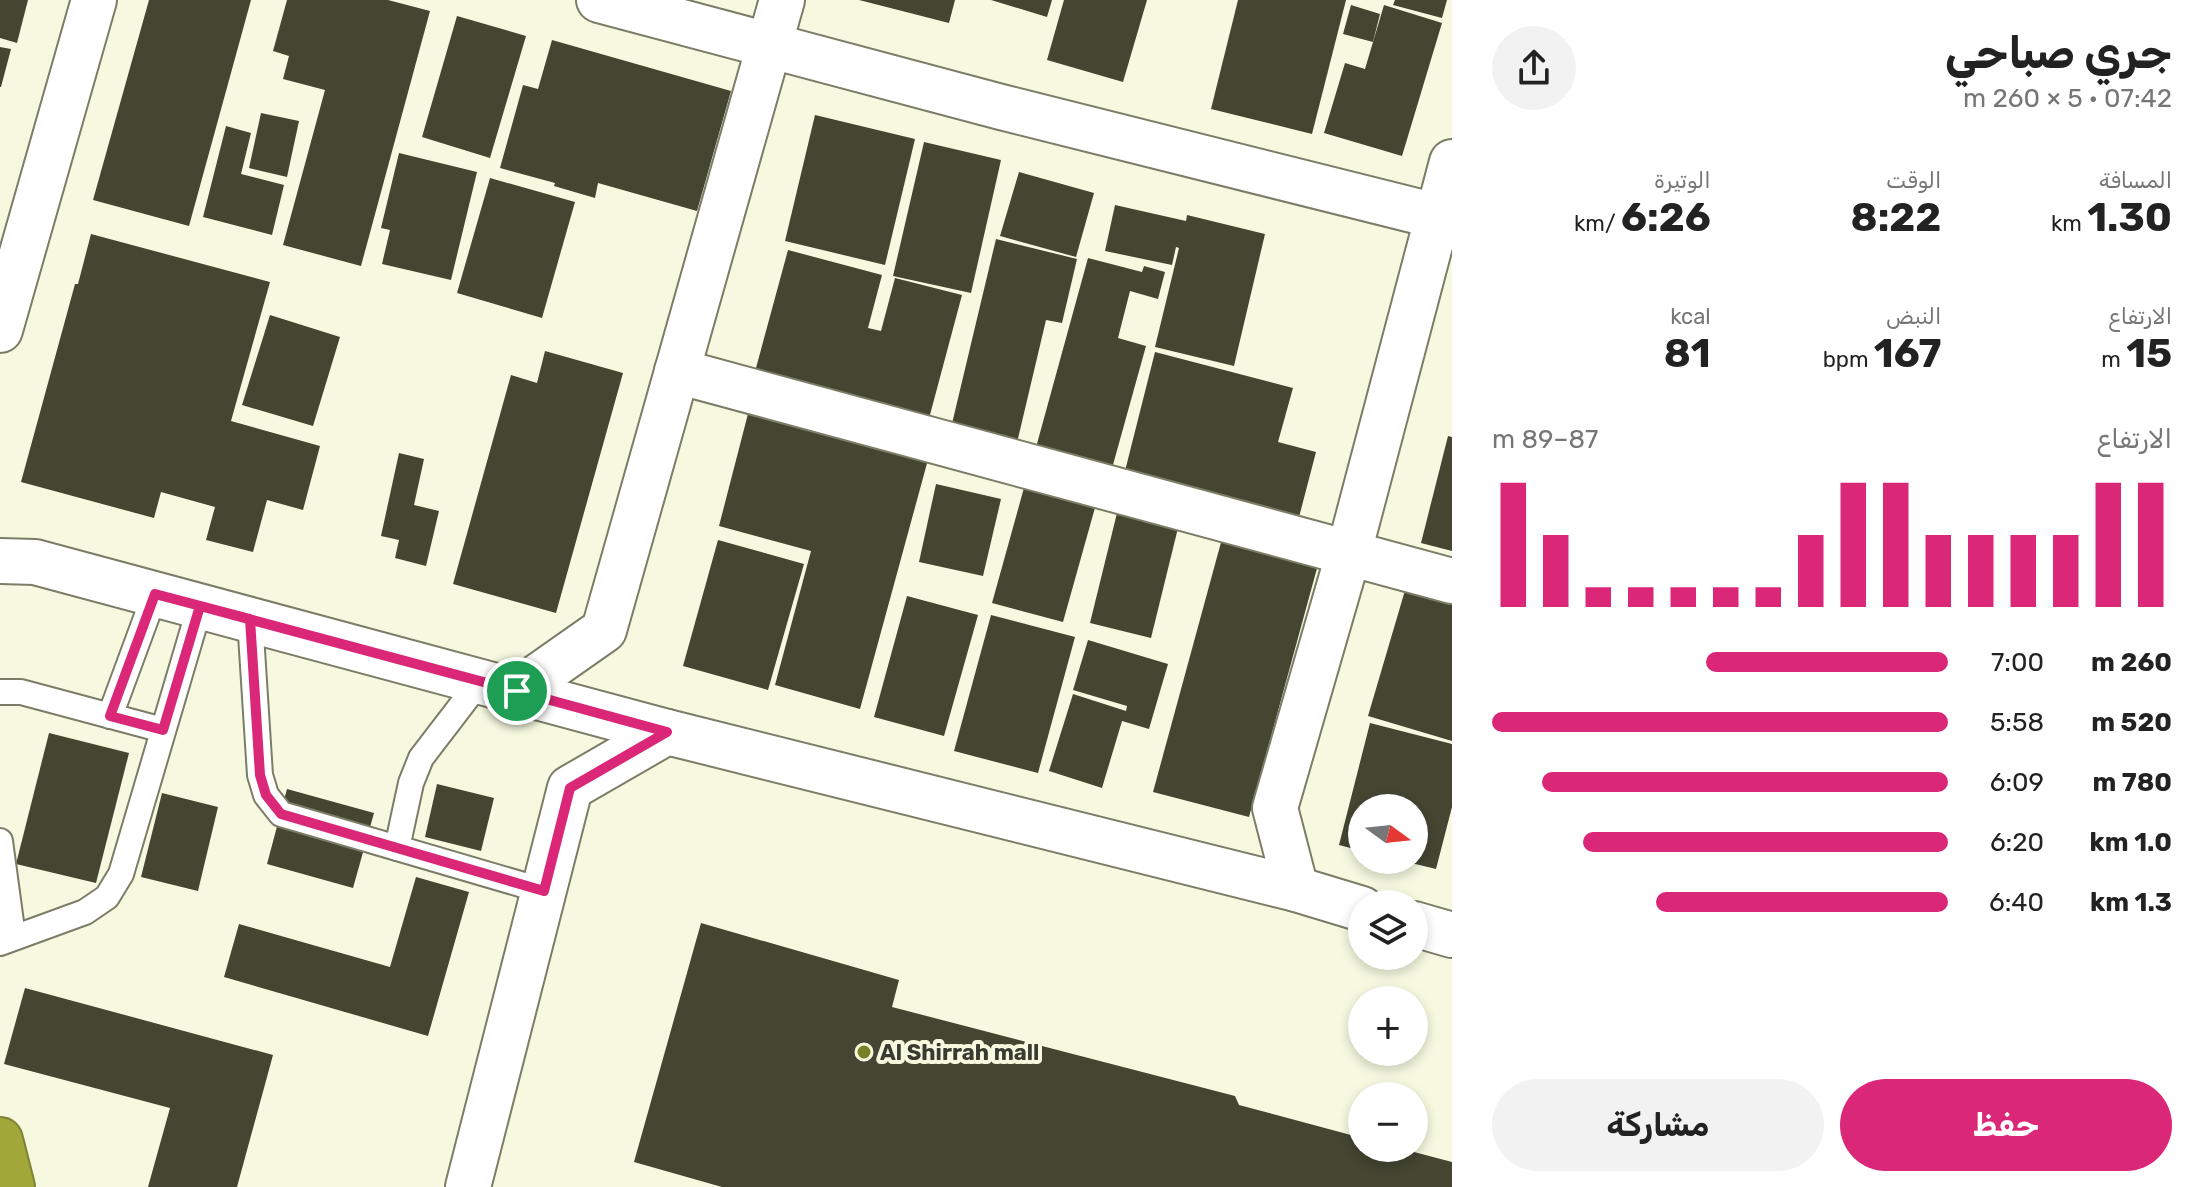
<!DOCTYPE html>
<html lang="ar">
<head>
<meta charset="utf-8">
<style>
  :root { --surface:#fff; --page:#f2f2f2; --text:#222; --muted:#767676; --accent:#db2777 }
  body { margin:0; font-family:Rubik,Vazirmatn,sans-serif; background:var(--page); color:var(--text); direction:rtl; height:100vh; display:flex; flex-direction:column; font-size:30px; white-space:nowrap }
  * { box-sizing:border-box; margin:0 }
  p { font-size:26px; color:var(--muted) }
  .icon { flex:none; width:44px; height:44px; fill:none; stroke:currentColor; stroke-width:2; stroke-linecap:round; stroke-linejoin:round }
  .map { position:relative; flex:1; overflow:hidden; direction:ltr }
  .details { display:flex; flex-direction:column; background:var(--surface); width:760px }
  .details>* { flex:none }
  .needle { width:52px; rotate:105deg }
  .controls { position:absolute; left:1348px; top:794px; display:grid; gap:16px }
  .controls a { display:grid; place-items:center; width:80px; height:80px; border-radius:50%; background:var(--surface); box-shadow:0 4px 12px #0003; font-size:40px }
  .pin { position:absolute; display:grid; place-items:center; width:68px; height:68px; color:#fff; margin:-34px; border:4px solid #fff; border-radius:50%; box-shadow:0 2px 8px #0007 }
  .round { display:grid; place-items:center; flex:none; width:84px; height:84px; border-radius:42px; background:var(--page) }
  .head { display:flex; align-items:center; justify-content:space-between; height:136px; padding:0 40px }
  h1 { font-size:44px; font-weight:700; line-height:60px }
  .metrics { display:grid; grid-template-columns:repeat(3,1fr); gap:12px; height:136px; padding:8px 40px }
  .metrics div { display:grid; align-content:center }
  .metrics b { font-size:40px; font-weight:700 }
  .metrics small { font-size:22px; font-weight:400 }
  .metrics p { font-size:22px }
  .chart { height:224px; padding:16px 40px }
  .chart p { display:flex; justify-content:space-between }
  .chart svg { width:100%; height:144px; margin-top:8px; stroke:var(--accent); stroke-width:6 }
  .action { display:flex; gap:16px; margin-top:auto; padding:16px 40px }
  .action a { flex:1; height:92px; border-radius:48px; background:var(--accent); color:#fff; font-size:32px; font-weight:700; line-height:92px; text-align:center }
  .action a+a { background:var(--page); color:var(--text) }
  ul { padding:0 40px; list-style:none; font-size:26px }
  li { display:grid; grid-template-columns:128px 96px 1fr; align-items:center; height:60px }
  li i { height:20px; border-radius:10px; background:var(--accent) }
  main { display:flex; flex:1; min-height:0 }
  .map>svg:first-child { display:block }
</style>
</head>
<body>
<main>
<section class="details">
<div class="head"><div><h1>جري صباحي</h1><p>07:42 · 5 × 260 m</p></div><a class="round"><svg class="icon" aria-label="share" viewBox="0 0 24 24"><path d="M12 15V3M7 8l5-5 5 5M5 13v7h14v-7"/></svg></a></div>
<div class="metrics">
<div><p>المسافة</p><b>1.30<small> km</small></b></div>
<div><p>الوقت</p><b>8:22</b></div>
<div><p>الوتيرة</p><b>6:26<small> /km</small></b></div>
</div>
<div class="metrics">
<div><p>الارتفاع</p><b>15<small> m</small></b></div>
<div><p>النبض</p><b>167<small> bpm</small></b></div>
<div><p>kcal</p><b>81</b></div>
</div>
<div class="chart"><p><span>الارتفاع</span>87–89 m</p>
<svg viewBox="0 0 160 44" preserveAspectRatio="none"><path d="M5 44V6M15 44V22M25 44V38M35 44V38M45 44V38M55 44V38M65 44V38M75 44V22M85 44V6M95 44V6M105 44V22M115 44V22M125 44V22M135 44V22M145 44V6M155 44V6"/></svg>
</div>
<ul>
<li><b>260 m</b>7:00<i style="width:53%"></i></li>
<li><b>520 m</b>5:58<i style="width:100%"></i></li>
<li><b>780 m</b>6:09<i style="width:89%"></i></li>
<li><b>1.0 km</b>6:20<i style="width:80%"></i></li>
<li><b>1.3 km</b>6:40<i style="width:64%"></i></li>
</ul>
<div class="action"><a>حفظ</a><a>مشاركة</a></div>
</section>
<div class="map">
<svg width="1452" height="1187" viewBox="0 0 1452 1187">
  <rect width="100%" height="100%" fill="#f6f9e0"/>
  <g fill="#444632">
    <polygon points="0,0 28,0 17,43 0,38"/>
    <polygon points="149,0 251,0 189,226 93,200"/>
    <polygon points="287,0 388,0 430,11 361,266 283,245 325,90 283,79 289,56 273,51"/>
    <polygon points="859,0 955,0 949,23"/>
    <polygon points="991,0 1052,0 1047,17"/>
    <polygon points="1064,0 1147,0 1123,82 1047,60"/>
    <polygon points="1238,0 1346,0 1312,134 1211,109"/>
    <polygon points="1395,0 1447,0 1442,18 1393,5"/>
    <polygon points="1351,5 1380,14 1373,42 1343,34"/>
    <polygon points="1384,5 1442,23 1402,156 1324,133 1345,63 1365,69"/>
    <polygon points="457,16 526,36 490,158 422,137"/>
    <polygon points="552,40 731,91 697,211 598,183 595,198 554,186 555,183 500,168 523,85 538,89"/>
    <polygon points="0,47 11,49 1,87 0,87"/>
    <polygon points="261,113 299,121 287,177 249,168"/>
    <polygon points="815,115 915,139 885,265 785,241"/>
    <polygon points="226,126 251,133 241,174 284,185 272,235 203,217"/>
    <polygon points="924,142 1001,160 971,293 893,276"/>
    <polygon points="399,153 477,172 451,280 382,264 390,230 381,228"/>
    <polygon points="1019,172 1094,193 1076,257 1000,236"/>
    <polygon points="490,178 575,202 542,318 457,293"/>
    <polygon points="1115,205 1186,221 1187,215 1265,234 1234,366 1155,347 1179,248 1176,247 1172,265 1105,251"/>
    <polygon points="91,234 270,282 231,421 320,446 303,510 267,500 253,552 206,540 215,507 161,492 154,518 21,482 75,284 78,284"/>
    <polygon points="996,239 1077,259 1062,323 1046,320 1016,447 950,432"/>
    <polygon points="788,250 882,275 868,328 881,331 895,278 962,295 927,426 753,379"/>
    <polygon points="1088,258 1142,272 1144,266 1165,272 1158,299 1130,291 1118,338 1146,346 1111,472 1035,451"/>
    <polygon points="270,315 340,337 313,426 242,405"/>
    <polygon points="545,351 623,373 556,613 453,584 511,375 537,383"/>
    <polygon points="1155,352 1293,388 1278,442 1316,452 1298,521 1124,475"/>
    <polygon points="750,406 929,456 860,709 775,685 811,551 719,526"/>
    <polygon points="1448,436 1452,437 1452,551 1421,543"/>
    <polygon points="399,453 424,459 414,505 439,511 426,566 395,558 399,540 381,536"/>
    <polygon points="1027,477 1098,497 1063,622 992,603"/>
    <polygon points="936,484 1001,499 983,576 919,562"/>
    <polygon points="1117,513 1178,528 1151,638 1090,623"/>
    <polygon points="1223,535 1319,561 1249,817 1153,792"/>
    <polygon points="718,540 804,564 768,690 683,666"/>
    <polygon points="1406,587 1452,601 1452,741 1368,716"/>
    <polygon points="907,596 978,615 944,736 874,717"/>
    <polygon points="991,615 1075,637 1038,773 954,751"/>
    <polygon points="1088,640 1168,664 1149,729 1122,721 1102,788 1049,771 1073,694 1126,711 1127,706 1073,690"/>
    <polygon points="1370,723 1452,744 1452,807 1436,869 1403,861 1414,860 1414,808 1362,808 1362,851 1339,845"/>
    <polygon points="49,733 129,753 96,883 16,864"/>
    <polygon points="437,784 494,798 481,851 425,837"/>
    <polygon points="287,789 374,813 353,888 267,864"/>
    <polygon points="162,793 218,807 198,891 141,877"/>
    <polygon points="416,877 469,892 428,1036 224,977 239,924 390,967"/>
    <polygon points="701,923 899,980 892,1007 1235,1096 1239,1105 1362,1138 1362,1148 1399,1148 1452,1162 1452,1187 722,1187 634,1162"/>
    <polygon points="25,988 273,1055 237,1187 148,1187 170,1108 4,1064"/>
  </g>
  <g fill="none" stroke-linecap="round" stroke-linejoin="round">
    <defs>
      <g id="lane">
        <polyline points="250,619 260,775 266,795 281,814 544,891"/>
        <polyline points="0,692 21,692 163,730"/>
        <polyline points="110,716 155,594"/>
        <polyline points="0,841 13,937"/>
        <polyline points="397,848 411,783 421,758 480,681"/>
        <polyline points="0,943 85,912 107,897 121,874 200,606"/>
      </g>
      <g id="street">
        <polyline points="599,0 1001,107 1452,220"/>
        <polyline points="0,330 94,0"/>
        <polyline points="677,371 1452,581"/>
        <polyline points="517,691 604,630 782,0"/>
        <polyline points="1296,889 1275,808 1349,552 1452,162"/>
        <polyline points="468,1187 570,788 667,732"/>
      </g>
      <g id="secondary">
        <polyline points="0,561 35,562 667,732 1296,889 1362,909"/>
        <polyline points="1414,924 1452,935"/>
      </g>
      <polyline id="highway" points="0,1140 12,1187"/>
    </defs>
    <use href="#lane" stroke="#7b7d67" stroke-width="28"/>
    <use href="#street" stroke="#7b7d67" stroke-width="48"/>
    <use href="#secondary" stroke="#7b7d67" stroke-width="48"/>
    <use href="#highway" stroke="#7d8236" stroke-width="48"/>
    <use href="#lane" stroke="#fff" stroke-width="24"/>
    <use href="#street" stroke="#fff" stroke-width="44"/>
    <use href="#secondary" stroke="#fff" stroke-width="44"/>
    <use href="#highway" stroke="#a1a839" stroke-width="44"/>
  </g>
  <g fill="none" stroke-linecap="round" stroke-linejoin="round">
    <defs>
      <polyline id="route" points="517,691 200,606 163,730 110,716 155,594 250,619 260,775 266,795 281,814 544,891 570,788 667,732 517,691"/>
    </defs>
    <use href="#route" stroke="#fff" stroke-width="16"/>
    <use href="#route" stroke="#db2777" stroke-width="10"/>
  </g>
  <circle fill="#7a802a" stroke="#f6f9e0" stroke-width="3" cx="864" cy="1052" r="8"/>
  <g text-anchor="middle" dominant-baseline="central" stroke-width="8" stroke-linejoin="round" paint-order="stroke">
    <g font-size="22" font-weight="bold" fill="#393a30" stroke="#f6f9e0" text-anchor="start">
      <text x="880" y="1052">Al Shirrah mall</text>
    </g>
  </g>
</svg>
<div class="controls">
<a><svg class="needle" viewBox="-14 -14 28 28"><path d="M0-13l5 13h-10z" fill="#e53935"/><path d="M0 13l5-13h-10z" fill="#767676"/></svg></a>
<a><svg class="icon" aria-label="layers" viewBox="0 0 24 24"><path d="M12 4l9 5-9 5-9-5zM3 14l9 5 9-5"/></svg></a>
<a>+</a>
<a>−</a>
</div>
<div class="pin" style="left:517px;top:691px;background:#1e9e55"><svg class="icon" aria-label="arrive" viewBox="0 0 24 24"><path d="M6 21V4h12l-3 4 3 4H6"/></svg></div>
</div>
</main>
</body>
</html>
